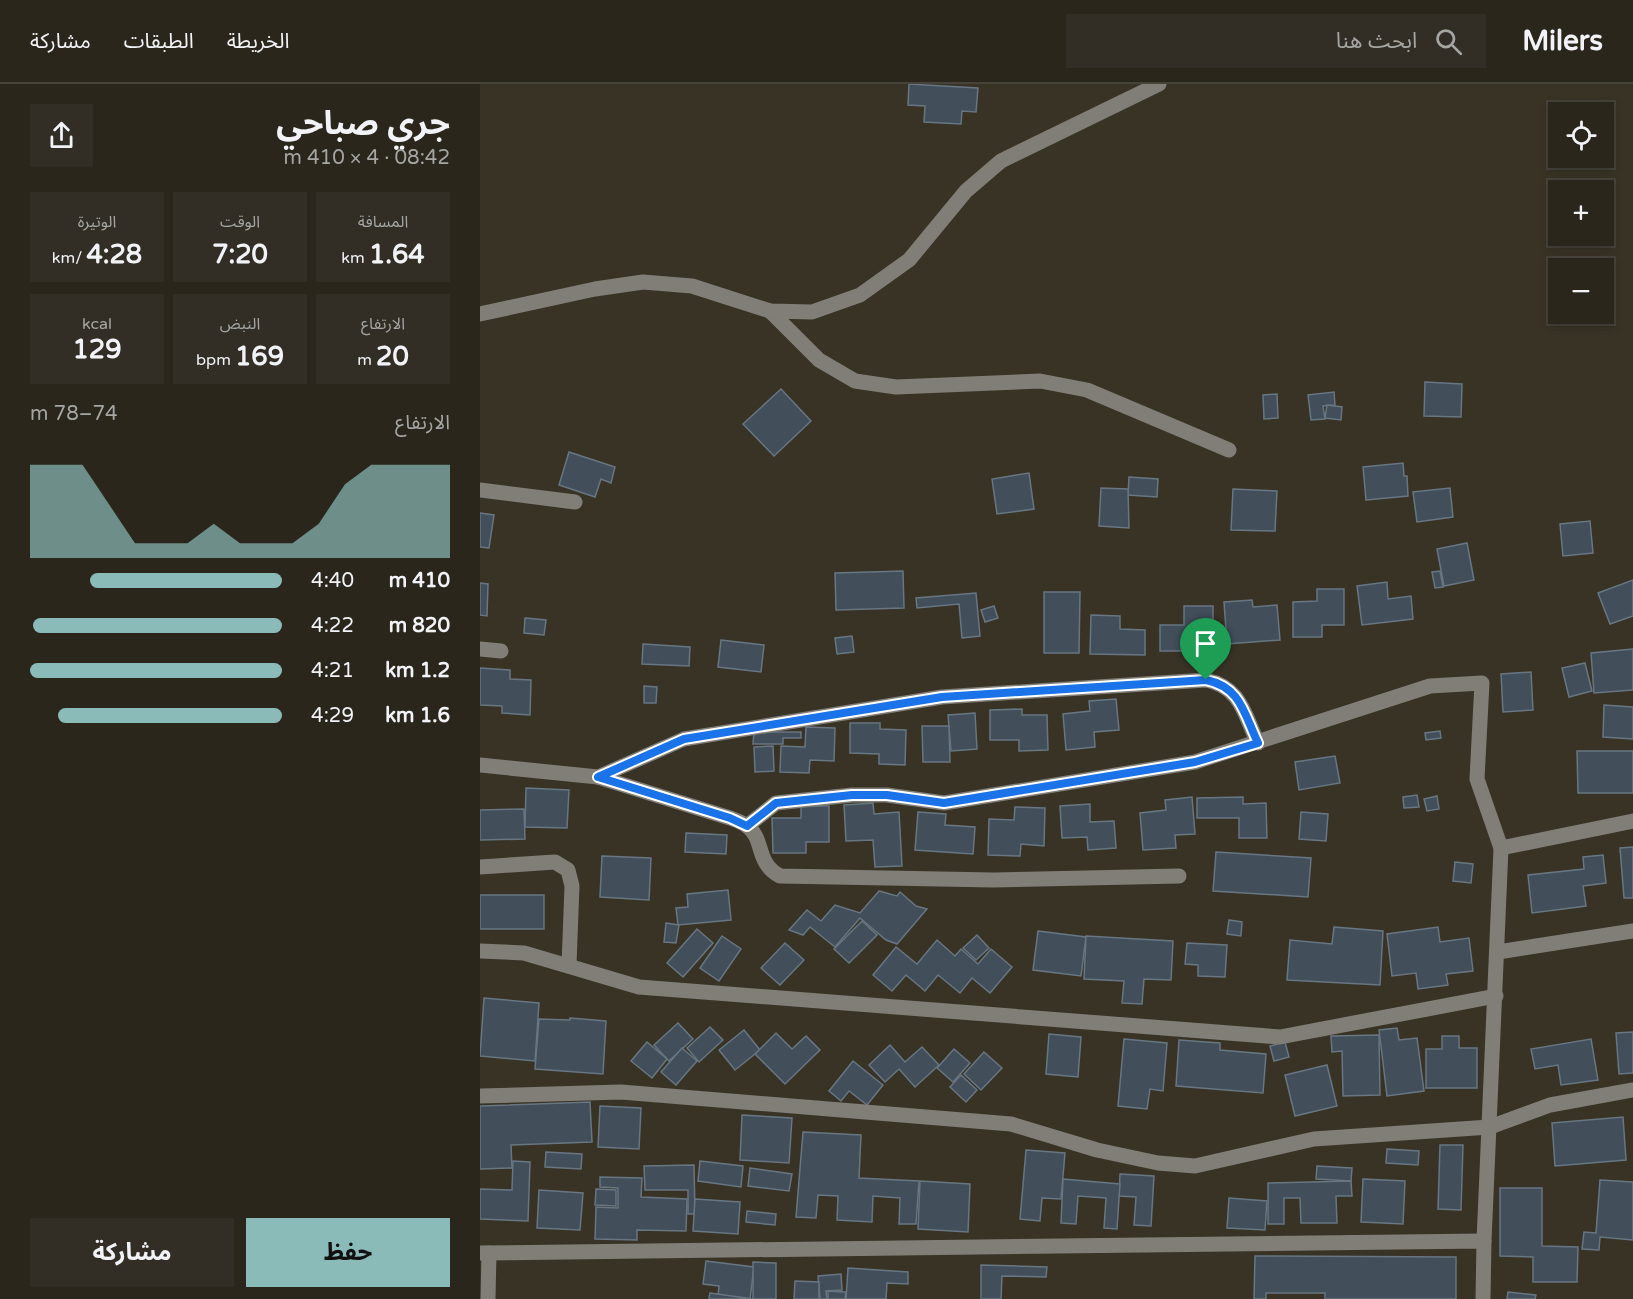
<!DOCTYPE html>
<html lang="ar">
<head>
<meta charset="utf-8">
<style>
  :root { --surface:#2a261c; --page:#322e25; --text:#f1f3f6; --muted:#a5a5a3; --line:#46433b; --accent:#8bbbb9 }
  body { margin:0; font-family:"Varela Round","Noto Sans Arabic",sans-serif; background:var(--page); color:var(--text); direction:rtl; height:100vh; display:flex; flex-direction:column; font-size:22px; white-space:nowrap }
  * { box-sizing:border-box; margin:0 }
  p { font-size:20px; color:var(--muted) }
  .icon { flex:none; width:33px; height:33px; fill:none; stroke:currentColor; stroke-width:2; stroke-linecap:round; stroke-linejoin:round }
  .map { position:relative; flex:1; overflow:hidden; direction:ltr }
  .sheet { display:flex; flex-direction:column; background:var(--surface); width:480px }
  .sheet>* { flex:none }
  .fabs { position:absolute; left:1068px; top:18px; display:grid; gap:12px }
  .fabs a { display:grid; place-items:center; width:66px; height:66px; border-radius:0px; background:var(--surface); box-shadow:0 3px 9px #0003,0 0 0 2px var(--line); font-size:30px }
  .pin { position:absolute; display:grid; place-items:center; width:51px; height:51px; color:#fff; margin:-62px -26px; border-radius:50% 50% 50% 0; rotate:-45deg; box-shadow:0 0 6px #0007 }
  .pin .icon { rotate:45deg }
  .round { display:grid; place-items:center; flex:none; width:63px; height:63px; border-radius:0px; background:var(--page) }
  .head { display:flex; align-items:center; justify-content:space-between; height:102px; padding:0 30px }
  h1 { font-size:33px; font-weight:700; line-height:45px }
  .metrics { display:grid; grid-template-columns:repeat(3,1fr); gap:9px; height:102px; padding:6px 30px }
  .metrics div { display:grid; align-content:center; border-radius:0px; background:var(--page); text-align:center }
  .metrics b { font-size:26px; font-weight:700 }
  .metrics small { font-size:16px; font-weight:400 }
  .metrics p { font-size:16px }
  .chart { height:168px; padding:12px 30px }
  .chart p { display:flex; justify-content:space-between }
  .chart svg { width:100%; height:108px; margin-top:6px; fill:var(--accent); opacity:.7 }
  .cta { display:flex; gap:12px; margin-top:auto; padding:12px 30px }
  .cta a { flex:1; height:69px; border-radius:0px; background:var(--accent); color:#111; font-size:24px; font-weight:700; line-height:69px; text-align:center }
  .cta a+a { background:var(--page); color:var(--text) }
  ul { padding:0 30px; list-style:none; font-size:20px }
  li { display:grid; grid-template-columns:96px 72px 1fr; align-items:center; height:45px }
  li i { height:15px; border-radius:8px; background:var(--accent) }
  header { display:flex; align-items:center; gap:36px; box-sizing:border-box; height:84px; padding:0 30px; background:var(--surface); border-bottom:2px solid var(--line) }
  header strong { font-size:28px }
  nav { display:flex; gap:33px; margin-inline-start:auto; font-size:21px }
  .search { width:420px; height:54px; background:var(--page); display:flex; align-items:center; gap:15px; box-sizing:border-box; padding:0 21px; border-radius:0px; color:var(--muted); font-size:22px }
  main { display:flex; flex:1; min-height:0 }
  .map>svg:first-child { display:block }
</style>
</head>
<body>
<header>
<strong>Milers</strong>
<div class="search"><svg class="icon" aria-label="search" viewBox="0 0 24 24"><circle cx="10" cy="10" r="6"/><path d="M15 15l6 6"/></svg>ابحث هنا</div>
<nav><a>الخريطة</a><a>الطبقات</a><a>مشاركة</a></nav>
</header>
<main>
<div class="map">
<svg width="1153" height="1215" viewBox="0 0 1153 1215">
  <rect width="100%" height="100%" fill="#383325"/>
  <g fill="#424f5a" stroke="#677682" stroke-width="1.5">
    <polygon points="429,0 498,4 496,28 482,27 481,40 444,38 445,22 428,21"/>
    <polygon points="945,298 982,300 981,333 944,332"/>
    <polygon points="301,305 331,337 294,372 263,340"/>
    <polygon points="854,308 855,321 843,322 845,335 831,336 828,311"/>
    <polygon points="797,310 798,334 784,335 783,311"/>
    <polygon points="847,321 862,323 861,336 845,334"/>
    <polygon points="89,368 135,383 131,399 121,395 115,413 79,401"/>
    <polygon points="923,379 924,392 927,392 928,412 886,416 883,383"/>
    <polygon points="549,389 554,425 517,430 512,395"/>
    <polygon points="649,393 678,395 677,413 648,411"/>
    <polygon points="621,404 648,405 649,444 619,442"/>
    <polygon points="970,404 973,433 937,438 933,408"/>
    <polygon points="753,405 797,407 795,447 751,446"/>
    <polygon points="0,429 14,431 9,464 0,463"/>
    <polygon points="1110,437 1113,469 1083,472 1080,440"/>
    <polygon points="987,459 994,496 964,502 957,465"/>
    <polygon points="423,487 424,524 356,526 355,489"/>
    <polygon points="960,487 963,503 955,504 952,488"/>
    <polygon points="1153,496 1153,532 1130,540 1118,509"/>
    <polygon points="907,498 908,515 931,512 933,535 882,541 877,502"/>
    <polygon points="0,499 8,500 7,532 0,531"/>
    <polygon points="837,505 864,505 864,541 842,541 842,553 813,553 813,518 837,517"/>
    <polygon points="564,508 600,508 599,569 564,569"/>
    <polygon points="496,509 500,552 482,554 479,520 437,524 436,514"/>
    <polygon points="772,516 773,523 797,521 800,556 747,560 744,518"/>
    <polygon points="514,522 518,534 505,538 501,526"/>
    <polygon points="704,522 733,522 733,558 712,558 712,567 680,567 680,541 704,541"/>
    <polygon points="611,531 640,532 640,545 665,546 665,571 610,570"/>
    <polygon points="45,534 66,536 64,551 44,549"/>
    <polygon points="372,552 374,568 357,570 355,554"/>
    <polygon points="241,556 284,561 281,588 238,583"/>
    <polygon points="163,560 210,563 209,582 162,580"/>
    <polygon points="1153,565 1153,606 1114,609 1111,569"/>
    <polygon points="1105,579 1112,607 1089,613 1082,584"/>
    <polygon points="0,584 30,586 30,595 51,596 50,631 22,629 22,622 0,621"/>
    <polygon points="1051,588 1053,626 1023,628 1021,590"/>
    <polygon points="164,602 177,603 176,619 164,619"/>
    <polygon points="636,615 639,646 614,648 615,663 586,666 583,630 610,627 609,617"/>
    <polygon points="1124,621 1153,623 1153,655 1123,653"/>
    <polygon points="542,625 542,631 567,631 568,666 539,667 539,656 510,656 510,626"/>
    <polygon points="495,629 497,665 471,667 468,631"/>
    <polygon points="370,639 400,639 400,645 426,646 425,681 399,680 399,670 370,669"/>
    <polygon points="442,642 469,642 470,678 443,678"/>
    <polygon points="326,643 355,644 354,677 330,676 329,689 300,688 301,662 325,663"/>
    <polygon points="960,647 961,654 946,656 945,649"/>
    <polygon points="274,648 321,648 321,654 303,654 303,660 273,660"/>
    <polygon points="293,662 294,687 275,688 274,663"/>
    <polygon points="1097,667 1153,667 1153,709 1098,709"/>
    <polygon points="855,672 860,699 819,706 815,678"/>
    <polygon points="46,704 89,706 87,744 45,743"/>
    <polygon points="937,711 939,723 924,724 923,713"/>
    <polygon points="957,712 959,725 947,727 944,715"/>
    <polygon points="712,713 715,750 695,751 696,764 663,766 660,729 686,726 685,716"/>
    <polygon points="763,713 763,720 786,719 787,754 759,754 759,734 717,734 717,714"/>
    <polygon points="393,719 394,730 419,728 422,782 395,783 393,756 366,757 364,721"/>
    <polygon points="610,720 610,738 634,737 636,764 608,766 607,753 582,754 580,722"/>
    <polygon points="321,722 349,722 349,758 326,758 326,769 293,769 292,734 321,734"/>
    <polygon points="535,723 565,724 564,762 541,760 540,772 508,771 509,735 534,736"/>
    <polygon points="44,725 45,755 0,756 0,726"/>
    <polygon points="438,728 466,730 465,741 495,743 493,770 435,766"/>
    <polygon points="821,728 848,730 846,757 819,755"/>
    <polygon points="206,749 247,751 246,770 205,768"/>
    <polygon points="1153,763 1153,814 1144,814 1140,764"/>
    <polygon points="736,768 831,774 828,813 733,807"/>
    <polygon points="1123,771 1126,799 1103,802 1106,822 1052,829 1048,791 1104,785 1103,773"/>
    <polygon points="122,772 171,774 169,816 120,813"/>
    <polygon points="975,778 993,780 991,799 973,797"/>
    <polygon points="248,806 251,836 198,841 196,824 208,823 207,810"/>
    <polygon points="399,807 417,812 420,808 436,822 447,825 417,860 406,856 380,834 355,863 330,843 323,851 309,846 327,826 341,837 355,821 380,829"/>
    <rect x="0" y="811" width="64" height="34"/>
    <polygon points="749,836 762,838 761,852 747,850"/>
    <polygon points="382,837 397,851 369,879 354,865"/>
    <polygon points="186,839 199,841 196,859 184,858"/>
    <polygon points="854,843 903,847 900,901 807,896 810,856 852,860"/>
    <polygon points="958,843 960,858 989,854 993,887 966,890 968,901 938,905 936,889 912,892 907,850"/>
    <polygon points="217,845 233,859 203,893 187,879"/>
    <polygon points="558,847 606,853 601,892 553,886"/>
    <polygon points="497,851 509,864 496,876 483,864"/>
    <polygon points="242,852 261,865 239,897 220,884"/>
    <polygon points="606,852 693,857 691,896 664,895 662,920 642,919 644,897 604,895"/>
    <polygon points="457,856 475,872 481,865 498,880 511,865 532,883 510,909 492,894 480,909 458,891 445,907 426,891 412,907 393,891 416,863 437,880"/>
    <polygon points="305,859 324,876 300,901 281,884"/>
    <polygon points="707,859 747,861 745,893 718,892 718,881 705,880"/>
    <polygon points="4,914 59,919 55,977 0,972"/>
    <polygon points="90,934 126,937 123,990 55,985 59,935 90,936"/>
    <polygon points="198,939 213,955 189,977 174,961"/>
    <polygon points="230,943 243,956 219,978 207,964"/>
    <polygon points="917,944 919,956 937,954 944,1007 907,1012 899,946"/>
    <polygon points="264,946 280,966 255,986 239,966"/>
    <polygon points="1153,948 1153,989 1139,990 1136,949"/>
    <polygon points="296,949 312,965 326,952 340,966 305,1000 275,970"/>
    <polygon points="569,950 601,953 598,993 566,990"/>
    <polygon points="899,951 900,1011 863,1012 862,967 852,968 851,952"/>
    <polygon points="962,952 979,952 979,964 997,964 997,1004 946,1004 946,965 962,965"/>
    <polygon points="644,955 687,959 683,1007 670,1005 667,1025 638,1022"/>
    <polygon points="1111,955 1118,996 1081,1001 1078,981 1055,985 1051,965"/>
    <polygon points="699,956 740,959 740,966 786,970 783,1009 696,1002"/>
    <polygon points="167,958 187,975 172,994 151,977"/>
    <polygon points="805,958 809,973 794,977 790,962"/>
    <polygon points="410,961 425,978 442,963 459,981 435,1003 419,985 405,998 389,981"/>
    <polygon points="202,964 217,977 196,1001 181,988"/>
    <polygon points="474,965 490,979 473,998 457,984"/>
    <polygon points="504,968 522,984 501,1006 484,990"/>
    <polygon points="373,977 403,1001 387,1021 369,1007 361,1017 349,1007"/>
    <polygon points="847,981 857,1022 815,1032 805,991"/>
    <polygon points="481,991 497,1006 486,1018 470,1003"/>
    <polygon points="110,1018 112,1058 31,1061 32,1084 0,1085 0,1022"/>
    <polygon points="120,1022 161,1024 159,1065 118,1063"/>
    <polygon points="262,1031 312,1034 309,1079 260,1076"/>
    <polygon points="1143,1033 1146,1076 1075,1082 1072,1039"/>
    <polygon points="323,1048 381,1051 379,1094 439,1097 436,1140 419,1140 420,1114 393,1112 392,1138 357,1136 358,1112 338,1111 336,1134 316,1133"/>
    <polygon points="960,1061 983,1061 981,1126 958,1125"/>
    <polygon points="907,1065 939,1067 938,1081 906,1079"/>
    <polygon points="546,1066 585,1069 581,1115 562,1114 560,1137 540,1135"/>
    <polygon points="66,1068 102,1070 101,1085 65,1083"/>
    <polygon points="33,1077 50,1078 48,1137 0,1135 0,1105 32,1106"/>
    <polygon points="220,1077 263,1082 261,1103 218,1097"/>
    <polygon points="214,1081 215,1130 208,1130 208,1106 165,1106 164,1082"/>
    <polygon points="837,1082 872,1084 871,1097 836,1095"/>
    <polygon points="270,1084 312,1090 309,1107 268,1102"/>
    <polygon points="640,1090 674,1092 671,1142 654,1141 656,1113 639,1112"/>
    <polygon points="120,1093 162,1094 161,1113 207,1115 206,1147 157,1146 157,1156 115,1155 116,1123 138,1124 138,1104 120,1103"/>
    <polygon points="583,1095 640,1100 637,1145 624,1144 626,1114 598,1112 596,1140 581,1139"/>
    <polygon points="883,1095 925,1097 923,1140 881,1138"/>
    <polygon points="1120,1096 1153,1098 1153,1156 1120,1153 1119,1166 1102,1165 1104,1148 1116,1149"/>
    <polygon points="440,1097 490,1100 488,1148 438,1145"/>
    <polygon points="871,1097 872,1112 856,1112 857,1139 821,1139 820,1114 804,1114 804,1140 788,1140 788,1099"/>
    <polygon points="1020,1104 1062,1104 1062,1162 1098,1163 1097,1198 1053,1198 1053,1173 1020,1172"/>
    <polygon points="116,1105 136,1106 136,1122 115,1121"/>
    <polygon points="59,1106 103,1109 100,1146 57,1144"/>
    <polygon points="749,1114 787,1117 785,1146 747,1144"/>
    <polygon points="215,1115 260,1118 258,1150 213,1147"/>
    <polygon points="267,1127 296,1130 295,1141 266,1138"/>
    <polygon points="775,1172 976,1173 976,1215 845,1215 845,1209 786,1209 786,1215 774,1215"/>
    <polygon points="226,1177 274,1183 270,1215 238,1211 239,1202 223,1200"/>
    <polygon points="273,1178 296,1179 296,1215 273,1215"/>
    <polygon points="501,1181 567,1183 566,1193 522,1192 521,1215 501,1215"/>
    <polygon points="368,1184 428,1188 428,1200 407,1199 406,1215 366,1215"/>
    <polygon points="361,1190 362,1206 346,1207 347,1215 340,1215 338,1192"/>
    <polygon points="315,1197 339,1198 339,1215 314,1215"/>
    <polygon points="348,1207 366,1208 365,1215 348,1215"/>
    <polygon points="1028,1208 1056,1211 1055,1215 1027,1215"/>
    <polygon points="230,1209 273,1215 229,1215"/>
  </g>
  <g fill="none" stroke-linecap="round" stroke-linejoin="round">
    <g stroke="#817e77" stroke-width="15">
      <polyline points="290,227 339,276 375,297 416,303 560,297 607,306 749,366"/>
      <polyline points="0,230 115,205 163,198 212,202 290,227 332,228 380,211 429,176 486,107 521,77 679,0"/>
      <polyline points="0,406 95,418"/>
      <polyline points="0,565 21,567"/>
      <path d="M 0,681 L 118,693 L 250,734 C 255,736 262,738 267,742 C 285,755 275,779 300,792 L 513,796 L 699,792"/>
      <path d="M 118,693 L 204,655 L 462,613 L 726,596 C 761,603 764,630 778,659"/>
      <polyline points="267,742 296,719 372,711 407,711 464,719 715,678 950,602 1002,599 997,695 1021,764 1004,1157"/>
      <polyline points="1021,764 1153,737"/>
      <polyline points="0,783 75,778 88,786 92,802 89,881"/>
      <polyline points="0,867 44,869 159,903 800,953 1016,912"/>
      <polyline points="1018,868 1153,847"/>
      <polyline points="0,1012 141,1008 531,1040 617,1066 678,1079 715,1082 834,1055 1010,1043 1070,1021 1153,1006"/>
      <polyline points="0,1169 1004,1157 1003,1215"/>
      <polyline points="8,1215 9,1169"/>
    </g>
  </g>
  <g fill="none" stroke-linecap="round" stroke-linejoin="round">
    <defs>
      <path id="route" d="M 726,596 C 761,603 764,630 778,659 L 715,678 L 464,719 L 407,711 L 372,711 L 296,719 L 267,742 L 250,734 L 118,693 L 204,655 L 462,613 Z"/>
    </defs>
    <use href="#route" stroke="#fff" stroke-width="12"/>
    <use href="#route" stroke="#1a73e8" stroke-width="8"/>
  </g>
</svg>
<div class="fabs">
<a><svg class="icon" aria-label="locate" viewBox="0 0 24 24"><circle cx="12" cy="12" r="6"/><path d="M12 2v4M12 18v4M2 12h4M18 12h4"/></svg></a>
<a>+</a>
<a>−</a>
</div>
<div class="pin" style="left:726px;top:596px;background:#1e9e55"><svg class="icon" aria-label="arrive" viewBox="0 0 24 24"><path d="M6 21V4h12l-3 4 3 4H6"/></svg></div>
</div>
<section class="sheet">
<div class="head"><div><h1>جري صباحي</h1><p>08:42 · 4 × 410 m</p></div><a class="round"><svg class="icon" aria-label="share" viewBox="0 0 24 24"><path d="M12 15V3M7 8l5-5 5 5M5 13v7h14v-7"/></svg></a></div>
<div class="metrics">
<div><p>المسافة</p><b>1.64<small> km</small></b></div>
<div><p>الوقت</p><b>7:20</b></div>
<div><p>الوتيرة</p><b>4:28<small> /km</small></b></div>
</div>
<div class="metrics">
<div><p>الارتفاع</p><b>20<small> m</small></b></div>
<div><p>النبض</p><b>169<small> bpm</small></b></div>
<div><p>kcal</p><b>129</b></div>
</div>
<div class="chart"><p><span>الارتفاع</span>74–78 m</p>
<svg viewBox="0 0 160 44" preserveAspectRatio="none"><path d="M0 44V6L10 6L20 6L30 22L40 38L50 38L60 38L70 30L80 38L90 38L100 38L110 30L120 14L130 6L140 6L150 6L160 6V44z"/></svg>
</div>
<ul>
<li><b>410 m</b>4:40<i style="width:76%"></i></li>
<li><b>820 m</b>4:22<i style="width:99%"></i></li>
<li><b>1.2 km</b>4:21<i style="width:100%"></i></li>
<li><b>1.6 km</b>4:29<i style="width:89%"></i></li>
</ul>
<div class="cta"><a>حفظ</a><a>مشاركة</a></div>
</section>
</main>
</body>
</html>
